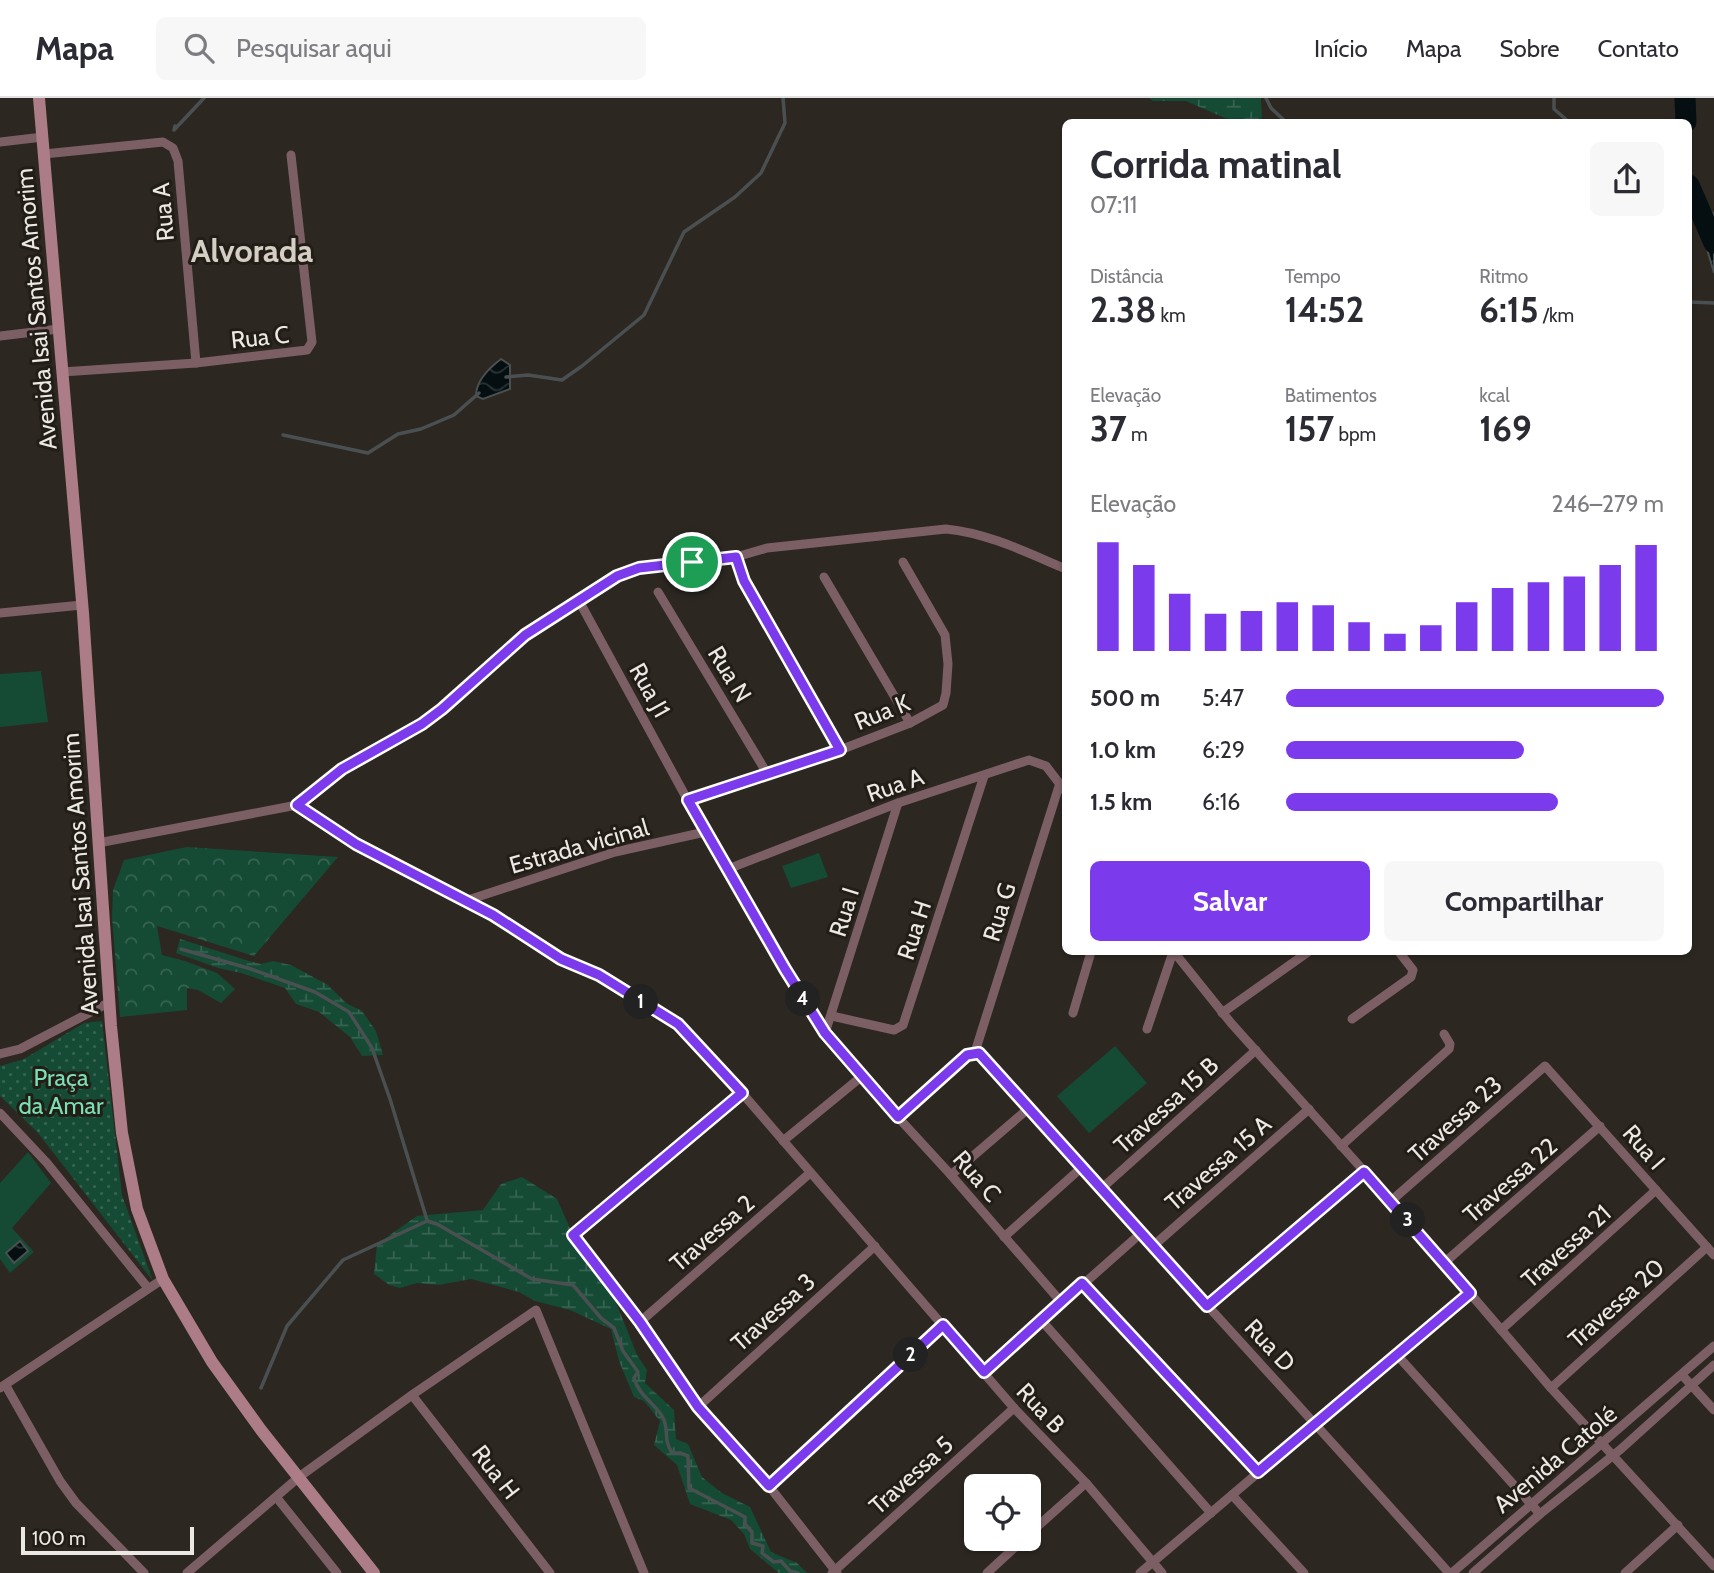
<!DOCTYPE html>
<html lang="pt">
<head>
<meta charset="utf-8">
<style>
  :root { --surface:#fff; --page:#f7f7f7; --text:#2b2b33; --muted:#7c7c81; --line:#e1e1e2; --accent:#7c3aed }
  body { margin:0; font-family:Cabin,sans-serif; background:var(--page); color:var(--text); height:100vh; display:flex; flex-direction:column; font-size:26px; white-space:nowrap }
  * { box-sizing:border-box; margin:0 }
  p { font-size:23px; color:var(--muted) }
  .icon { flex:none; width:38px; height:38px; fill:none; stroke:currentColor; stroke-width:2; stroke-linecap:round; stroke-linejoin:round }
  .map { position:relative; flex:1; overflow:hidden }
  .drawer { position:absolute; left:1062px; top:21px; width:630px; height:836px; display:flex; flex-direction:column; background:var(--surface); border-radius:10px; box-shadow:0 2px 5px #0004 }
  .drawer>* { flex:none }
  .buttons { position:absolute; left:964px; top:1376px; display:grid; gap:14px }
  .buttons a { display:grid; place-items:center; width:77px; height:77px; border-radius:10px; background:var(--surface); box-shadow:0 2px 5px #0004; font-size:35px }
  .scale { position:absolute; left:21px; bottom:18px; width:173px; box-sizing:border-box; padding-left:7px; border:4px solid #ece9e5; border-top:0; font-size:19px; line-height:24px; white-space:nowrap; color:#ece9e5; -webkit-text-stroke:5px #221e17; paint-order:stroke }
  .pin { position:absolute; display:grid; place-items:center; width:60px; height:60px; color:#fff; margin:-30px; border:4px solid #fff; border-radius:50%; box-shadow:0 2px 7px #0007 }
  .km { position:absolute; width:35px; height:35px; margin:-18px; border-radius:50%; background:#222; color:#fff; font-size:19px; line-height:35px; text-align:center }
  .round { display:grid; place-items:center; flex:none; width:74px; height:74px; border-radius:10px; background:var(--page) }
  .overview { display:flex; align-items:center; justify-content:space-between; height:119px; padding:0 28px }
  h1 { font-size:38px; font-weight:800; line-height:52px }
  .figures { display:grid; grid-template-columns:repeat(3,1fr); gap:10px; height:119px; padding:7px 28px }
  .figures div { display:grid; align-content:center }
  .figures b { font-size:35px; font-weight:800 }
  .figures small { font-size:19px; font-weight:400 }
  .figures p { font-size:19px }
  .chart { height:196px; padding:14px 28px }
  .chart p { display:flex; justify-content:space-between }
  .chart svg { width:100%; height:126px; margin-top:7px; stroke:var(--accent); stroke-width:6 }
  .cta { display:flex; gap:14px; margin-top:auto; padding:14px 28px }
  .cta a { flex:1; height:80px; border-radius:10px; background:var(--accent); color:#fff; font-size:28px; font-weight:800; line-height:80px; text-align:center }
  .cta a+a { background:var(--page); color:var(--text) }
  ul { padding:0 28px; list-style:none; font-size:23px }
  li { display:grid; grid-template-columns:112px 84px 1fr; align-items:center; height:52px }
  li i { height:18px; border-radius:9px; background:var(--accent) }
  header { display:flex; align-items:center; gap:42px; box-sizing:border-box; height:98px; padding:0 35px; background:var(--surface); border-bottom:2px solid var(--line) }
  header strong { font-size:33px }
  nav { display:flex; gap:38px; margin-inline-start:auto; font-size:24px }
  .search { width:490px; height:63px; background:var(--page); display:flex; align-items:center; gap:18px; box-sizing:border-box; padding:0 24px; border-radius:10px; color:var(--muted); font-size:26px }
  .map>svg:first-child { display:block }
</style>
</head>
<body>
<header>
<strong>Mapa</strong>
<div class="search"><svg class="icon" aria-label="search" viewBox="0 0 24 24"><circle cx="10" cy="10" r="6"/><path d="M15 15l6 6"/></svg>Pesquisar aqui</div>
<nav><a>Início</a><a>Mapa</a><a>Sobre</a><a>Contato</a></nav>
</header>
<div class="map">
<svg width="1714" height="1475" viewBox="0 0 1714 1475">
  <defs>
    <pattern id="grass-dots" width="8" height="8" patternUnits="userSpaceOnUse" patternTransform="scale(1.75)"><rect width="8" height="8" fill="#154a35"/><path d="M2 2h.1M6 6h.1" fill="none" stroke="#376452" stroke-width="1.8" stroke-linecap="round"/></pattern>
    <pattern id="forest-crowns" width="20" height="18" patternUnits="userSpaceOnUse" patternTransform="scale(1.75)"><rect width="20" height="18" fill="#154a35"/><path d="M2 6a3 3 0 1 1 6 0M12 15a3 3 0 1 1 6 0" fill="none" stroke="#376452"/></pattern>
    <pattern id="wetland-marsh" width="20" height="14" patternUnits="userSpaceOnUse" patternTransform="scale(1.75)"><rect width="20" height="14" fill="#154a35"/><path d="M1 5h8M5 5V1M11 12h8M15 12V8" fill="none" stroke="#376452"/></pattern>
    <pattern id="water-waves" width="16" height="10" patternUnits="userSpaceOnUse" patternTransform="scale(1.75)"><rect width="16" height="10" fill="#050f11"/><path d="M0 5q4-4 8 0t8 0" fill="none" stroke="#2a3234"/></pattern>
  </defs>
  <rect width="100%" height="100%" fill="#2c2721"/>
  <polygon fill="url(#grass-dots)" points="102,923 122,1097 153,1183 38,1035 0,998 0,968 24,961 84,925"/>
  <polygon fill="url(#forest-crowns)" points="187,749 338,759 254,858 157,828 162,857 185,863 217,875 235,891 221,905 198,892 187,890 187,912 120,919 112,819 113,792 124,762"/>
  <g fill="url(#wetland-marsh)">
    <polygon points="1149,0 1261,0 1262,24 1234,24 1186,3 1153,3"/>
    <polygon points="180,841 249,863 261,866 273,863 291,867 328,887 346,905 362,913 376,933 383,957 362,958 350,939 319,914 296,906 285,890 241,875 218,870 176,855"/>
    <polygon points="522,1079 557,1101 573,1137 586,1147 615,1202 637,1257 647,1272 645,1285 674,1312 676,1341 688,1346 702,1379 722,1395 750,1409 771,1454 797,1465 807,1475 779,1475 750,1451 744,1436 731,1422 690,1406 677,1367 654,1347 660,1323 644,1303 634,1299 619,1263 611,1231 570,1212 535,1203 519,1194 471,1181 439,1187 417,1185 400,1190 389,1187 374,1176 377,1146 417,1118 483,1112 501,1086"/>
  </g>
  <g fill="#154a35">
    <polygon points="41,573 48,624 0,629 0,576"/>
    <polygon points="819,755 828,779 791,790 782,768"/>
    <polygon points="1115,948 1147,985 1089,1035 1057,998"/>
    <polygon points="28,1054 51,1085 12,1130 34,1154 10,1175 0,1161 0,1085"/>
  </g>
  <g fill="url(#water-waves)" stroke="#4a5051" stroke-width="2">
    <polygon points="1691,96 1714,116 1714,175"/>
    <path d="M 501,261 L 510,267 L 510,291 L 483,301 L 476,298 C 476,283 489,270 501,261 Z"/>
    <polygon points="20,1143 28,1153 14,1165 6,1155"/>
  </g>
  <g fill="none" stroke-linecap="round" stroke-linejoin="round">
    <g stroke="#4a5051" stroke-width="3.5">
      <polyline points="1266,0 1271,10 1286,24"/>
      <polyline points="1554,0 1554,11 1569,24"/>
      <polyline points="175,28 174,32 204,0"/>
      <polyline points="1689,204 1714,205"/>
      <polyline points="506,279 528,277 562,282 582,268 644,217 684,134 735,99 761,75 785,25 783,0"/>
      <polyline points="283,337 368,355 398,336 421,331 454,317 479,295"/>
      <polyline points="181,851 251,871 315,894 349,914 372,950 390,1001 427,1122"/>
      <path d="M 261,1290 L 287,1228 L 343,1162 L 427,1123 L 437,1126 L 532,1181 L 573,1187 L 601,1220 L 614,1230 L 623,1253 L 638,1274 L 634,1280 C 639,1299 659,1308 664,1322 C 669,1335 663,1340 672,1355 L 680,1355 L 688,1358 L 689,1390 L 745,1419 L 745,1426 L 752,1434 L 752,1445 L 763,1448 L 762,1455 L 774,1464 L 781,1463 L 790,1473 L 798,1475"/>
    </g>
    <g stroke="#050f11" stroke-width="21">
      <polyline points="1685,0 1686,24"/>
      <polyline points="1689,87 1714,145"/>
    </g>
    <g stroke="#7c5f64" stroke-width="9">
      <polyline points="0,44 43,39"/>
      <polyline points="44,56 163,44 173,50 178,63 196,265"/>
      <polyline points="0,238 59,231"/>
      <polyline points="62,274 196,265 307,252 312,244 291,57"/>
      <polyline points="736,459 745,483 840,652"/>
      <polyline points="824,479 910,625"/>
      <polyline points="658,494 768,677"/>
      <polyline points="578,501 705,734 785,871 825,935 861,979 951,1077 1062,1205"/>
      <polyline points="0,515 82,507"/>
      <polyline points="688,702 840,652 910,625 943,607 946,595 948,566 945,537 903,464"/>
      <path d="M 297,707 L 343,671 L 422,626 L 442,611 L 525,537 L 616,478 L 627,473 L 736,459 L 767,450 L 946,431 C 988,435 1028,455 1066,471"/>
      <polyline points="98,745 297,707 356,746 493,817 561,861 599,877 678,926 742,995 1014,1310 1086,1385 1162,1475"/>
      <polyline points="728,771 898,705 1029,662 1046,668 1066,694"/>
      <polyline points="465,803 615,754 705,734"/>
      <polyline points="1174,854 1231,925 1391,1103 1551,1290 1714,1468"/>
      <polyline points="1073,915 1091,854"/>
      <polyline points="1222,915 1308,854"/>
      <polyline points="832,918 894,932 903,927 984,678"/>
      <polyline points="1352,921 1411,879 1413,872 1399,854"/>
      <polyline points="1147,931 1173,854"/>
      <polyline points="825,935 898,705"/>
      <path d="M 975,954 L 983,959 C 1137,1132 1295,1302 1449,1475"/>
      <polyline points="975,954 1060,685"/>
      <polyline points="0,956 20,951 110,904"/>
      <polyline points="742,995 573,1137 640,1224 698,1309 769,1388 837,1475"/>
      <polyline points="0,1015 47,1065 148,1190"/>
      <polyline points="898,1019 967,957 975,954"/>
      <polyline points="783,1043 861,979"/>
      <polyline points="1341,1048 1449,951 1450,946 1444,936"/>
      <polyline points="951,1077 1029,1010"/>
      <polyline points="1101,1091 1256,952"/>
      <polyline points="1391,1103 1545,968 1714,1157"/>
      <polyline points="1004,1139 1081,1070"/>
      <polyline points="1152,1149 1309,1011"/>
      <polyline points="1444,1165 1600,1028"/>
      <polyline points="1082,1185 1258,1374"/>
      <polyline points="1207,1208 1364,1074"/>
      <polyline points="1042,1223 1211,1415"/>
      <polyline points="640,1224 810,1075"/>
      <polyline points="1501,1232 1656,1092"/>
      <polyline points="1397,1257 1540,1416"/>
      <polyline points="984,1274 1140,1136"/>
      <polyline points="1682,1277 1714,1312"/>
      <polyline points="6,1288 60,1383 76,1405 144,1475"/>
      <polyline points="0,1290 163,1181"/>
      <polyline points="1551,1290 1707,1149"/>
      <polyline points="412,1297 550,1475"/>
      <polyline points="698,1309 875,1148"/>
      <polyline points="769,1388 943,1227"/>
      <polyline points="1232,1397 1304,1475"/>
      <polyline points="277,1400 337,1475"/>
      <polyline points="1029,1436 1086,1385"/>
      <polyline points="187,1475 299,1379 412,1297 536,1212 644,1475"/>
      <polyline points="832,1475 1014,1310"/>
      <polyline points="987,1475 1025,1440"/>
      <polyline points="1140,1475 1470,1195"/>
      <polyline points="1452,1475 1714,1248"/>
      <polyline points="1473,1475 1540,1416 1621,1351 1714,1267"/>
      <polyline points="1625,1475 1678,1427"/>
    </g>
    <polyline stroke="#ac7d86" stroke-width="12" points="39,0 83,515 111,928 122,1035 137,1111 163,1181 212,1264 261,1332 374,1475"/>
  </g>
  <g fill="none" stroke-linecap="round" stroke-linejoin="round">
    <defs>
      <polygon id="route" points="736,459 744,483 840,652 688,702 785,871 825,935 898,1019 967,957 979,955 1207,1208 1364,1074 1470,1195 1258,1374 1082,1185 984,1274 943,1227 769,1388 698,1309 640,1224 573,1137 742,995 678,926 599,877 561,861 493,817 356,746 297,707 342,671 422,626 442,611 525,537 617,478 639,470"/>
    </defs>
    <use href="#route" stroke="#fff" stroke-width="14"/>
    <use href="#route" stroke="#7c3aed" stroke-width="9"/>
  </g>
  <g text-anchor="middle" dominant-baseline="central" stroke-width="6" stroke-linejoin="round" paint-order="stroke">
    <g font-size="24" fill="#ece9e5" stroke="#221e17">
      <text transform="translate(163 114) rotate(-95)">Rua A</text>
      <text transform="translate(36 211) rotate(-95)">Avenida Isai Santos Amorim</text>
      <text transform="translate(260 239) rotate(-6)">Rua C</text>
      <text transform="translate(730 576) rotate(59)">Rua N</text>
      <text transform="translate(650 592) rotate(61)">Rua J1</text>
      <text transform="translate(882 614) rotate(-22)">Rua K</text>
      <text transform="translate(895 687) rotate(-19)">Rua A</text>
      <text transform="translate(579 748) rotate(-16)">Estrada vicinal</text>
      <text transform="translate(80 776) rotate(-94)">Avenida Isai Santos Amorim</text>
      <text transform="translate(844 814) rotate(-73)">Rua I</text>
      <text transform="translate(999 814) rotate(-73)">Rua G</text>
      <text transform="translate(914 832) rotate(-72)">Rua H</text>
      <text transform="translate(1166 1007) rotate(-42)">Travessa 15 B</text>
      <text transform="translate(1455 1021) rotate(-42)">Travessa 23</text>
      <text transform="translate(1644 1049) rotate(49)">Rua I</text>
      <text transform="translate(1218 1065) rotate(-41)">Travessa 15 A</text>
      <text transform="translate(977 1078) rotate(49)">Rua C</text>
      <text transform="translate(1510 1082) rotate(-41)">Travessa 22</text>
      <text transform="translate(712 1135) rotate(-41)">Travessa 2</text>
      <text transform="translate(1566 1148) rotate(-42)">Travessa 21</text>
      <text transform="translate(1616 1205) rotate(-42)">Travessa 20</text>
      <text transform="translate(773 1214) rotate(-42)">Travessa 3</text>
      <text transform="translate(1270 1247) rotate(47)">Rua D</text>
      <text transform="translate(1041 1310) rotate(47)">Rua B</text>
      <text transform="translate(1555 1361) rotate(-40)">Avenida Catolé</text>
      <text transform="translate(496 1374) rotate(52)">Rua H</text>
      <text transform="translate(911 1377) rotate(-42)">Travessa 5</text>
    </g>
    <g font-size="24" fill="#7ae0b3" stroke="#221e17">
      <text x="61" y="979">Praça<tspan x="61" dy="28">da Amar</tspan></text>
    </g>
    <g font-size="32" font-weight="bold" fill="#d4cec5" stroke="#221e17">
      <text x="252" y="152">Alvorada</text>
    </g>
  </g>
</svg>
<div class="buttons">
<a><svg class="icon" aria-label="locate" viewBox="0 0 24 24"><circle cx="12" cy="12" r="6"/><path d="M12 2v4M12 18v4M2 12h4M18 12h4"/></svg></a>
</div>
<div class="scale">100 m</div>
<div class="pin" style="left:692px;top:464px;background:#1e9e55"><svg class="icon" aria-label="arrive" viewBox="0 0 24 24"><path d="M6 21V4h12l-3 4 3 4H6"/></svg></div>
<b class="km" style="left:641px;top:904px">1</b>
<b class="km" style="left:911px;top:1257px">2</b>
<b class="km" style="left:1408px;top:1122px">3</b>
<b class="km" style="left:803px;top:901px">4</b>
<section class="drawer">
<div class="overview"><div><h1>Corrida matinal</h1><p>07:11</p></div><a class="round"><svg class="icon" aria-label="share" viewBox="0 0 24 24"><path d="M12 15V3M7 8l5-5 5 5M5 13v7h14v-7"/></svg></a></div>
<div class="figures">
<div><p>Distância</p><b>2.38<small> km</small></b></div>
<div><p>Tempo</p><b>14:52</b></div>
<div><p>Ritmo</p><b>6:15<small> /km</small></b></div>
</div>
<div class="figures">
<div><p>Elevação</p><b>37<small> m</small></b></div>
<div><p>Batimentos</p><b>157<small> bpm</small></b></div>
<div><p>kcal</p><b>169</b></div>
</div>
<div class="chart"><p><span>Elevação</span>246–279 m</p>
<svg viewBox="0 0 160 44" preserveAspectRatio="none"><path d="M5 44V6M15 44V14M25 44V24M35 44V31M45 44V30M55 44V27M65 44V28M75 44V34M85 44V38M95 44V35M105 44V27M115 44V22M125 44V20M135 44V18M145 44V14M155 44V7"/></svg>
</div>
<ul>
<li><b>500 m</b>5:47<i style="width:100%"></i></li>
<li><b>1.0 km</b>6:29<i style="width:63%"></i></li>
<li><b>1.5 km</b>6:16<i style="width:72%"></i></li>
</ul>
<div class="cta"><a>Salvar</a><a>Compartilhar</a></div>
</section>
</div>
</body>
</html>
